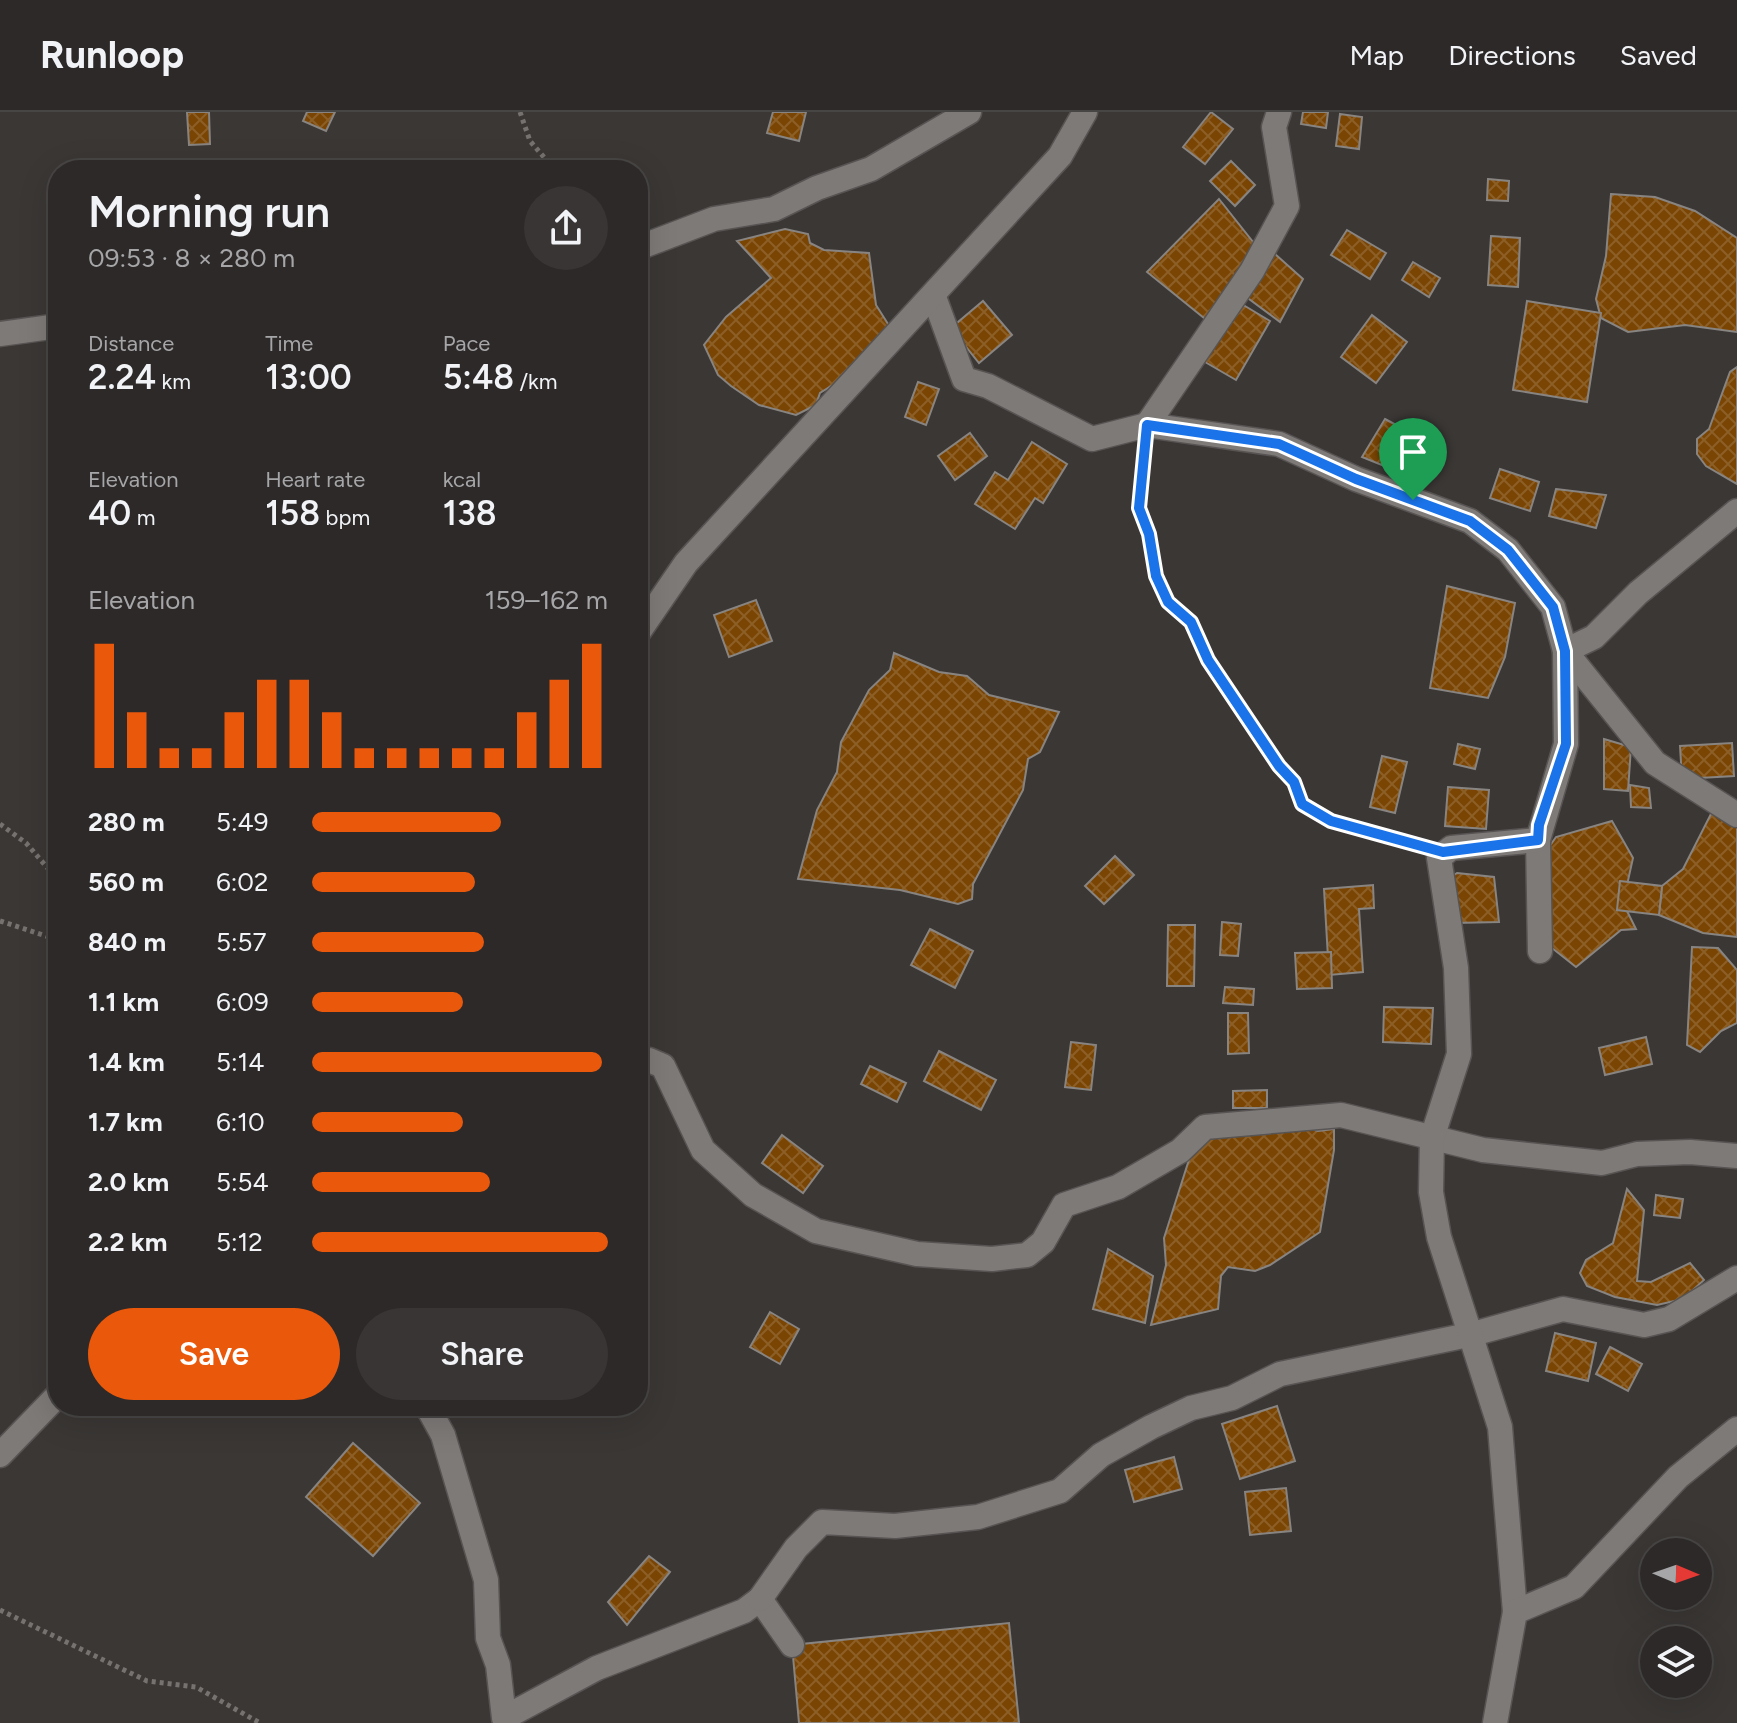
<!DOCTYPE html>
<html lang="en">
<head>
<meta charset="utf-8">
<style>
  :root { --surface:#2c2928; --page:#383534; --text:#f1f3f6; --muted:#a6a6a8; --line:#484545; --accent:#ea580c }
  body { margin:0; font-family:Figtree,sans-serif; background:var(--page); color:var(--text); height:100vh; display:flex; flex-direction:column; font-size:30px; white-space:nowrap }
  * { box-sizing:border-box; margin:0 }
  p { font-size:26px; color:var(--muted) }
  .icon { flex:none; width:44px; height:44px; fill:none; stroke:currentColor; stroke-width:2; stroke-linecap:round; stroke-linejoin:round }
  .map { position:relative; flex:1; overflow:hidden }
  .panel { position:absolute; left:48px; top:48px; width:600px; height:1256px; display:flex; flex-direction:column; background:var(--surface); border-radius:32px; box-shadow:0 8px 32px #0002,0 0 0 2px var(--line) }
  .panel>* { flex:none }
  .needle { width:52px; rotate:92deg }
  .controls { position:absolute; left:1640px; top:1426px; display:grid; gap:16px }
  .controls a { display:grid; place-items:center; width:72px; height:72px; border-radius:50%; background:var(--surface); box-shadow:0 8px 32px #0002,0 0 0 2px var(--line); font-size:40px }
  .pin { position:absolute; display:grid; place-items:center; width:68px; height:68px; color:#fff; margin:-82px -34px; border-radius:50% 50% 50% 0; rotate:-45deg; box-shadow:0 0 8px #0007 }
  .pin .icon { rotate:45deg }
  .round { display:grid; place-items:center; flex:none; width:84px; height:84px; border-radius:42px; background:var(--page) }
  .overview { display:flex; align-items:center; justify-content:space-between; height:136px; padding:0 40px }
  h1 { font-size:44px; font-weight:600; line-height:60px }
  .metrics { display:grid; grid-template-columns:repeat(3,1fr); gap:12px; height:136px; padding:8px 40px }
  .metrics div { display:grid; align-content:center }
  .metrics b { font-size:34px; font-weight:600 }
  .metrics small { font-size:22px; font-weight:400 }
  .metrics p { font-size:22px }
  .chart { height:224px; padding:16px 40px }
  .chart p { display:flex; justify-content:space-between }
  .chart svg { width:100%; height:144px; margin-top:8px; stroke:var(--accent); stroke-width:6 }
  .cta { display:flex; gap:16px; margin-top:auto; padding:16px 40px }
  .cta a { flex:1; height:92px; border-radius:48px; background:var(--accent); color:#fff; font-size:32px; font-weight:600; line-height:92px; text-align:center }
  .cta a+a { background:var(--page); color:var(--text) }
  ul { padding:0 40px; list-style:none; font-size:26px }
  li { display:grid; grid-template-columns:128px 96px 1fr; align-items:center; height:60px }
  li i { height:20px; border-radius:10px; background:var(--accent) }
  header { display:flex; align-items:center; gap:48px; box-sizing:border-box; height:112px; padding:0 40px; background:var(--surface); border-bottom:2px solid var(--line) }
  header strong { font-size:38px }
  nav { display:flex; gap:44px; margin-inline-start:auto; font-size:28px }
  .map>svg:first-child { display:block }
</style>
</head>
<body>
<header>
<strong>Runloop</strong>
<nav><a>Map</a><a>Directions</a><a>Saved</a></nav>
</header>
<div class="map">
<svg width="1737" height="1611" viewBox="0 0 1737 1611">
  <defs>
    <pattern id="building-cross-hatch" width="8" height="8" patternUnits="userSpaceOnUse" patternTransform="scale(2)"><rect width="8" height="8" fill="#7a4503"/><path d="M0 0l8 8M0 8l8-8" fill="none" stroke="#8c5f27"/></pattern>
  </defs>
  <rect width="100%" height="100%" fill="#3a3735"/>
  <g fill="url(#building-cross-hatch)" stroke="#888482" stroke-width="2">
    <polygon points="187,0 209,0 210,32 189,33"/>
    <polygon points="307,0 335,0 326,19 303,9"/>
    <polygon points="773,0 806,0 799,29 767,21"/>
    <polygon points="1211,0 1233,17 1205,52 1183,35"/>
    <polygon points="1303,0 1328,0 1326,16 1301,12"/>
    <polygon points="1340,2 1362,5 1359,37 1336,34"/>
    <polygon points="290,47 323,50 323,58 289,58"/>
    <polygon points="1231,49 1255,73 1235,94 1210,69"/>
    <polygon points="1488,67 1509,69 1508,89 1487,88"/>
    <polygon points="1611,82 1655,85 1695,99 1737,126 1737,220 1685,213 1628,220 1601,206 1596,187 1606,144"/>
    <polygon points="1219,87 1253,130 1257,144 1209,210 1147,160"/>
    <polygon points="785,117 808,122 810,131 824,138 869,141 876,193 895,223 859,257 820,281 816,293 796,303 759,293 731,274 718,263 704,233 726,205 771,166 737,129"/>
    <polygon points="1347,118 1386,141 1370,167 1331,143"/>
    <polygon points="1491,124 1520,126 1518,175 1488,173"/>
    <polygon points="1275,142 1303,167 1280,210 1241,181"/>
    <polygon points="1413,150 1440,166 1429,185 1402,168"/>
    <polygon points="983,189 1012,223 979,251 951,216"/>
    <polygon points="1527,189 1601,201 1587,290 1513,278"/>
    <polygon points="1240,191 1270,209 1236,268 1205,250"/>
    <polygon points="1372,203 1407,230 1376,271 1341,245"/>
    <polygon points="1737,255 1737,372 1706,354 1697,342 1697,327 1709,317 1730,260"/>
    <polygon points="918,270 939,277 926,313 905,305"/>
    <polygon points="1385,307 1433,333 1414,366 1362,345"/>
    <polygon points="970,321 987,344 955,368 938,344"/>
    <polygon points="1032,330 1067,352 1043,391 1035,386 1015,417 975,392 995,360 1008,368"/>
    <polygon points="1500,357 1539,370 1530,399 1490,386"/>
    <polygon points="1556,377 1606,383 1596,416 1549,404"/>
    <polygon points="1447,474 1515,491 1505,545 1488,586 1430,576"/>
    <polygon points="756,488 772,529 729,545 714,503"/>
    <polygon points="894,541 939,560 967,564 989,583 1059,600 1040,640 1028,647 1023,678 973,772 972,787 958,792 900,778 798,767 817,698 837,660 841,630 869,578 890,558"/>
    <polygon points="1604,627 1631,635 1628,679 1604,677"/>
    <polygon points="1732,631 1734,664 1682,667 1680,634"/>
    <polygon points="1458,632 1480,637 1475,657 1454,652"/>
    <polygon points="1382,644 1407,650 1395,701 1370,695"/>
    <polygon points="1630,673 1649,676 1651,696 1631,695"/>
    <polygon points="1448,675 1489,678 1486,717 1445,714"/>
    <polygon points="1715,694 1737,711 1737,825 1703,821 1659,803 1662,774 1683,757"/>
    <polygon points="1612,709 1633,746 1623,791 1636,817 1621,818 1576,855 1552,836 1542,762 1547,738 1556,725"/>
    <polygon points="1115,744 1134,763 1104,792 1085,774"/>
    <polygon points="1457,761 1494,765 1499,810 1455,811 1447,768"/>
    <polygon points="1620,769 1662,774 1659,803 1617,798"/>
    <polygon points="1373,773 1374,796 1359,797 1363,860 1329,863 1324,777"/>
    <polygon points="1222,810 1241,812 1238,844 1220,843"/>
    <polygon points="1168,813 1195,813 1194,874 1167,874"/>
    <polygon points="930,817 973,839 955,876 911,853"/>
    <polygon points="1692,835 1718,836 1737,858 1737,911 1721,919 1700,940 1687,933"/>
    <polygon points="1331,840 1332,876 1297,877 1295,841"/>
    <polygon points="1225,875 1254,877 1253,893 1223,891"/>
    <polygon points="1384,895 1433,896 1431,932 1383,930"/>
    <polygon points="1228,901 1248,901 1249,941 1228,942"/>
    <polygon points="1646,925 1652,952 1605,963 1599,936"/>
    <polygon points="1071,930 1096,933 1091,978 1065,975"/>
    <polygon points="939,939 996,968 981,998 924,969"/>
    <polygon points="870,954 906,971 897,990 861,972"/>
    <polygon points="1267,978 1267,996 1233,996 1233,979"/>
    <polygon points="1293,1012 1318,1019 1334,1017 1334,1038 1320,1120 1270,1153 1255,1159 1228,1155 1221,1164 1218,1197 1151,1213 1166,1153 1164,1126 1195,1029"/>
    <polygon points="782,1023 823,1054 803,1081 762,1051"/>
    <polygon points="1627,1077 1644,1098 1637,1169 1651,1170 1690,1151 1704,1168 1683,1187 1657,1193 1615,1185 1587,1174 1580,1161 1586,1148 1613,1131"/>
    <polygon points="1656,1083 1683,1087 1680,1106 1654,1103"/>
    <polygon points="1108,1137 1153,1164 1145,1211 1093,1197"/>
    <polygon points="770,1200 799,1217 780,1252 750,1235"/>
    <polygon points="1555,1221 1596,1231 1588,1269 1546,1259"/>
    <polygon points="1610,1235 1642,1252 1628,1279 1596,1262"/>
    <polygon points="1277,1294 1295,1349 1240,1367 1222,1312"/>
    <polygon points="353,1331 420,1391 373,1444 306,1385"/>
    <polygon points="1174,1345 1182,1377 1134,1390 1125,1358"/>
    <polygon points="1286,1376 1291,1419 1250,1423 1245,1380"/>
    <polygon points="649,1444 670,1460 627,1513 608,1490"/>
    <polygon points="1009,1511 1019,1611 799,1611 792,1533"/>
  </g>
  <g fill="none" stroke-linecap="round" stroke-linejoin="round">
    <defs>
      <g id="minor">
        <polyline points="638,136 714,107 774,97 817,76 871,57 969,0"/>
        <polyline points="934,185 964,267 988,274 1092,327 1147,313 1279,332 1356,367 1470,409 1508,438 1553,495 1565,539 1655,651 1737,703"/>
        <polyline points="0,222 58,214"/>
        <polyline points="1147,313 1252,159 1287,94 1274,15 1279,0"/>
        <polyline points="638,521 686,451 1060,44 1085,0"/>
        <polyline points="1540,839 1538,728 1566,632 1565,539 1594,525 1638,481 1737,399"/>
        <polyline points="638,950 649,948 663,954 703,1038 753,1083 816,1119 917,1142 992,1147 1027,1143 1043,1130 1064,1093 1118,1075 1180,1039 1205,1015 1341,1003 1483,1038 1602,1051 1637,1042 1690,1040 1737,1044"/>
        <polyline points="427,1294 443,1323 486,1468 488,1526 498,1553 504,1606 597,1556 744,1499 760,1487 792,1533"/>
        <polyline points="0,1343 58,1283"/>
        <polyline points="760,1487 796,1436 822,1410 895,1414 978,1405 1060,1379 1101,1343 1151,1315 1191,1296 1232,1286 1280,1262 1473,1222 1563,1197 1644,1213 1669,1207 1737,1166"/>
        <polyline points="1515,1500 1500,1315 1439,1125 1431,1080 1432,1026 1459,942 1456,856 1439,746 1451,736 1538,728"/>
        <polyline points="1495,1611 1515,1500 1574,1475 1678,1365 1737,1317"/>
      </g>
    </defs>
    <use href="#minor" stroke="#575453" stroke-width="27"/>
    <g stroke="#757270" stroke-width="5" stroke-dasharray="4 4" stroke-linecap="butt">
      <polyline points="520,0 530,29 555,58"/>
      <polyline points="1144,342 1139,396 1149,422 1156,464 1168,490 1191,510 1208,548 1279,654 1294,670 1302,692 1331,709 1417,733"/>
      <polyline points="0,712 26,731 58,768"/>
      <polyline points="0,809 58,828"/>
      <polyline points="0,1498 147,1569 196,1575 260,1611"/>
    </g>
    <use href="#minor" stroke="#7e7a78" stroke-width="24"/>
  </g>
  <g fill="none" stroke-linecap="round" stroke-linejoin="round">
    <defs>
      <polygon id="route" points="1147,313 1279,332 1356,367 1470,409 1508,438 1553,495 1565,539 1566,632 1539,713 1538,728 1443,740 1331,709 1302,692 1294,670 1279,654 1208,548 1191,510 1168,490 1156,464 1149,422 1139,396"/>
    </defs>
    <use href="#route" stroke="#fff" stroke-width="16"/>
    <use href="#route" stroke="#1a73e8" stroke-width="10"/>
  </g>
</svg>
<div class="controls">
<a><svg class="needle" viewBox="-14 -14 28 28"><path d="M0-13l5 13h-10z" fill="#e53935"/><path d="M0 13l5-13h-10z" fill="#a6a6a8"/></svg></a>
<a><svg class="icon" aria-label="layers" viewBox="0 0 24 24"><path d="M12 4l9 5-9 5-9-5zM3 14l9 5 9-5"/></svg></a>
</div>
<div class="pin" style="left:1413px;top:388px;background:#1e9e55"><svg class="icon" aria-label="arrive" viewBox="0 0 24 24"><path d="M6 21V4h12l-3 4 3 4H6"/></svg></div>
<section class="panel">
<div class="overview"><div><h1>Morning run</h1><p>09:53 · 8 × 280 m</p></div><a class="round"><svg class="icon" aria-label="share" viewBox="0 0 24 24"><path d="M12 15V3M7 8l5-5 5 5M5 13v7h14v-7"/></svg></a></div>
<div class="metrics">
<div><p>Distance</p><b>2.24<small> km</small></b></div>
<div><p>Time</p><b>13:00</b></div>
<div><p>Pace</p><b>5:48<small> /km</small></b></div>
</div>
<div class="metrics">
<div><p>Elevation</p><b>40<small> m</small></b></div>
<div><p>Heart rate</p><b>158<small> bpm</small></b></div>
<div><p>kcal</p><b>138</b></div>
</div>
<div class="chart"><p><span>Elevation</span>159–162 m</p>
<svg viewBox="0 0 160 44" preserveAspectRatio="none"><path d="M5 44V6M15 44V27M25 44V38M35 44V38M45 44V27M55 44V17M65 44V17M75 44V27M85 44V38M95 44V38M105 44V38M115 44V38M125 44V38M135 44V27M145 44V17M155 44V6"/></svg>
</div>
<ul>
<li><b>280 m</b>5:49<i style="width:64%"></i></li>
<li><b>560 m</b>6:02<i style="width:55%"></i></li>
<li><b>840 m</b>5:57<i style="width:58%"></i></li>
<li><b>1.1 km</b>6:09<i style="width:51%"></i></li>
<li><b>1.4 km</b>5:14<i style="width:98%"></i></li>
<li><b>1.7 km</b>6:10<i style="width:51%"></i></li>
<li><b>2.0 km</b>5:54<i style="width:60%"></i></li>
<li><b>2.2 km</b>5:12<i style="width:100%"></i></li>
</ul>
<div class="cta"><a>Save</a><a>Share</a></div>
</section>
</div>
</body>
</html>
